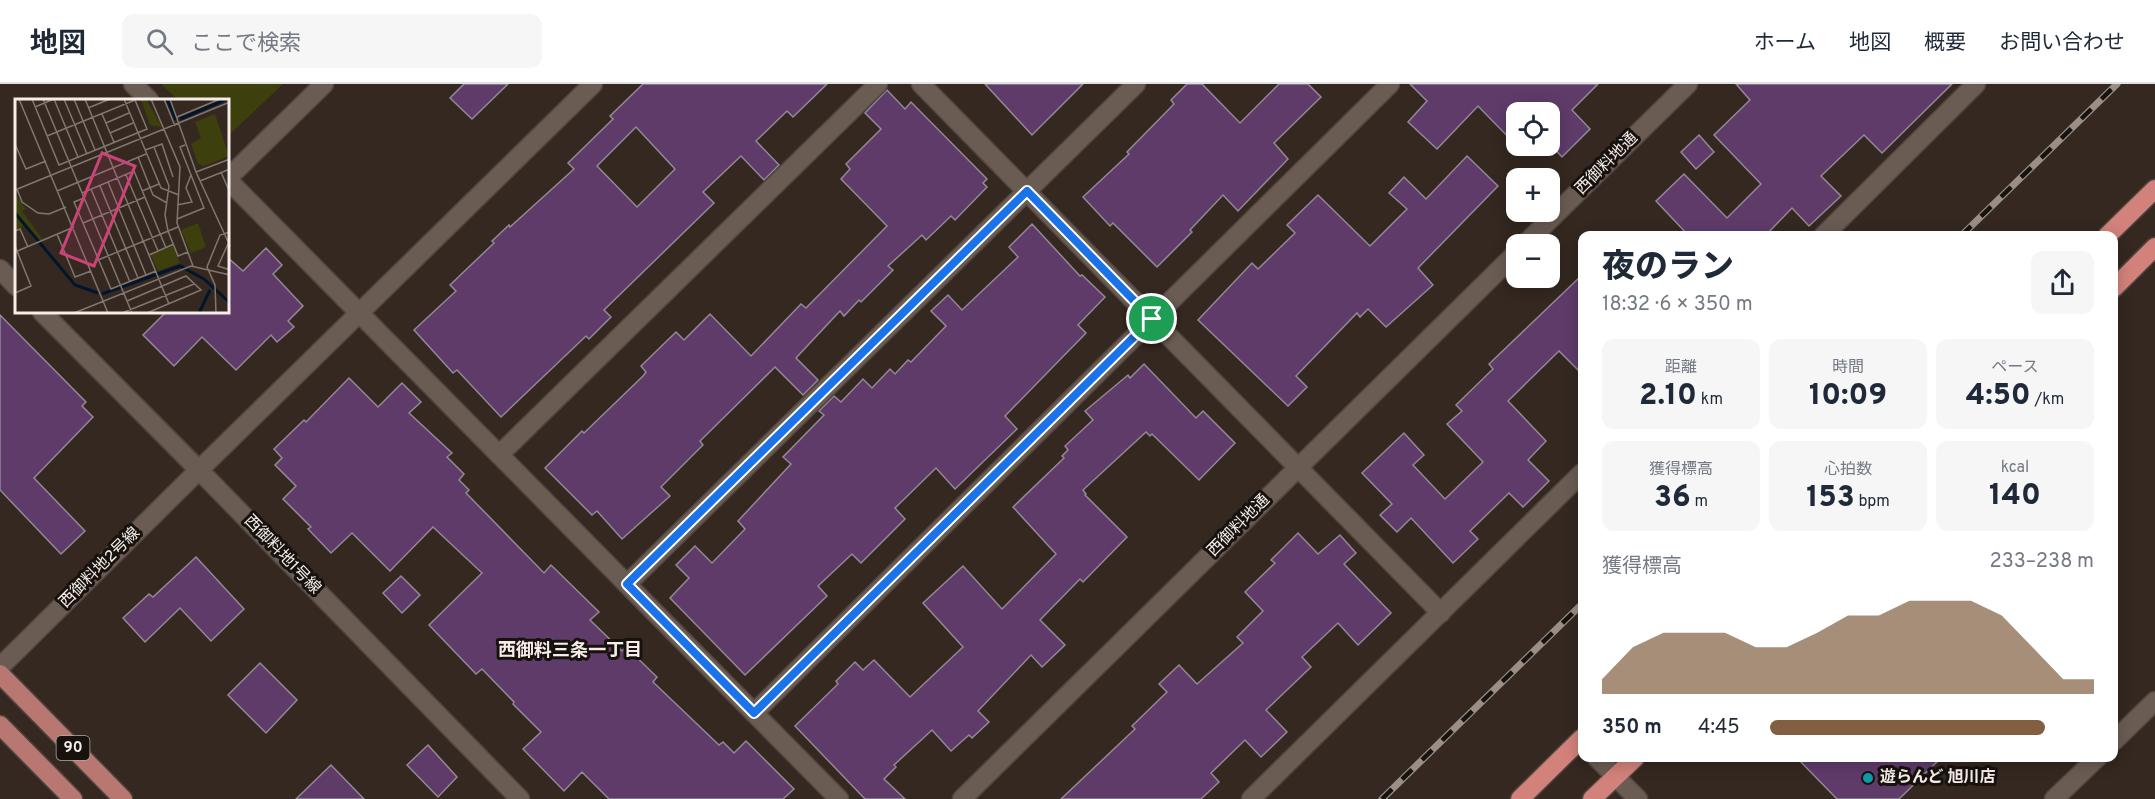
<!DOCTYPE html>
<html lang="ja">
<head>
<meta charset="utf-8">
<style>
  :root { --surface:#fff; --page:#f6f6f7; --text:#1f2937; --muted:#747a83; --line:#e0e1e3; --accent:#815f40 }
  body { margin:0; font-family:Overpass,"Noto Sans JP",sans-serif; background:var(--page); color:var(--text); height:100vh; display:flex; flex-direction:column; font-size:22px; white-space:nowrap }
  * { box-sizing:border-box; margin:0 }
  p { font-size:20px; color:var(--muted) }
  .icon { flex:none; width:33px; height:33px; fill:none; stroke:currentColor; stroke-width:2; stroke-linecap:round; stroke-linejoin:round }
  .map { position:relative; flex:1; overflow:hidden }
  .drawer { position:absolute; left:1578px; top:147px; width:540px; height:531px; display:flex; flex-direction:column; background:var(--surface); border-radius:12px; box-shadow:0 3px 15px #0003 }
  .drawer>* { flex:none }
  .buttons { position:absolute; left:1506px; top:18px; display:grid; gap:12px }
  .buttons a { display:grid; place-items:center; width:54px; height:54px; border-radius:12px; background:var(--surface); box-shadow:0 3px 15px #0003; font-size:30px }
  .pin { position:absolute; display:grid; place-items:center; width:51px; height:51px; color:#fff; margin:-26px; border:3px solid #fff; border-radius:50%; box-shadow:0 2px 6px #0007 }
  .round { display:grid; place-items:center; flex:none; width:63px; height:63px; border-radius:12px; background:var(--page) }
  .summary { display:flex; align-items:center; justify-content:space-between; height:102px; padding:0 24px }
  h1 { font-size:33px; font-weight:800; line-height:45px }
  .figures { display:grid; grid-template-columns:repeat(3,1fr); gap:9px; height:102px; padding:6px 24px }
  .figures div { display:grid; align-content:center; border-radius:12px; background:var(--page); text-align:center }
  .figures b { font-size:30px; font-weight:800 }
  .figures small { font-size:16px; font-weight:400 }
  .figures p { font-size:16px }
  .chart { height:168px; padding:12px 24px }
  .chart p { display:flex; justify-content:space-between }
  .chart svg { width:100%; height:108px; margin-top:6px; fill:var(--accent); opacity:.7 }
  ul { padding:0 24px; list-style:none; font-size:20px }
  li { display:grid; grid-template-columns:96px 72px 1fr; align-items:center; height:45px }
  li i { height:15px; border-radius:8px; background:var(--accent) }
  header { display:flex; align-items:center; gap:36px; box-sizing:border-box; height:84px; padding:0 30px; background:var(--surface); border-bottom:2px solid var(--line) }
  header strong { font-size:28px }
  nav { display:flex; gap:33px; margin-inline-start:auto; font-size:21px }
  .search { width:420px; height:54px; background:var(--page); display:flex; align-items:center; gap:15px; box-sizing:border-box; padding:0 21px; border-radius:12px; color:var(--muted); font-size:22px }
  .map>svg:first-child { display:block }
</style>
</head>
<body>
<header>
<strong>地図</strong>
<div class="search"><svg class="icon" aria-label="search" viewBox="0 0 24 24"><circle cx="10" cy="10" r="6"/><path d="M15 15l6 6"/></svg>ここで検索</div>
<nav><a>ホーム</a><a>地図</a><a>概要</a><a>お問い合わせ</a></nav>
</header>
<div class="map">
<svg width="2155" height="715" viewBox="0 0 2155 715">
  <rect width="100%" height="100%" fill="#342820"/>
  <polygon fill="#3d3f0d" points="161,0 283,0 228,52 228,16 178,16"/>
  <g fill="#5f3b6a" stroke="#938896" stroke-width="1.5" fill-rule="evenodd">
    <polygon points="464,0 508,0 472,35 450,14"/>
    <path d="M 643,0 L 827,0 L 793,33 L 787,27 L 756,57 L 779,81 L 764,96 L 741,72 L 703,108 L 714,119 L 604,226 L 611,233 L 589,255 L 586,252 L 501,333 L 457,286 L 453,289 L 414,246 L 456,207 L 450,201 L 494,159 L 492,157 L 509,141 L 510,143 L 574,85 L 568,79 L 613,35 L 610,32 ZM 636,43 L 675,85 L 637,123 L 597,82 Z"/>
    <polygon points="985,0 1083,0 1032,51"/>
    <polygon points="1187,0 1202,0 1240,39 1279,0 1308,0 1321,13 1274,59 1288,75 1238,127 1223,111 1190,146 1192,148 1157,183 1113,139 1110,142 1083,113 1129,70 1127,68 1174,20 1171,16"/>
    <polygon points="1410,0 1598,0 1572,26 1590,45 1562,73 1550,60 1550,28 1516,28 1516,61 1478,22 1437,65 1408,38 1427,17"/>
    <polygon points="1736,0 1952,0 1882,69 1864,51 1821,92 1841,112 1809,142 1792,124 1765,152 1689,152 1656,117 1684,90 1727,134 1761,100 1714,51 1750,16"/>
    <polygon points="887,6 905,25 911,18 987,95 983,99 987,103 955,136 951,132 926,156 922,151 888,182 893,186 861,218 859,216 844,232 840,227 796,274 818,296 803,311 775,283 700,357 703,361 661,403 670,412 622,455 597,427 592,431 545,384 582,347 584,349 643,292 646,288 641,282 676,248 684,256 710,230 751,272 801,220 806,224 887,142 841,95 850,85 846,80 881,45 865,29"/>
    <polygon points="1699,51 1714,68 1696,85 1681,68"/>
    <polygon points="1467,72 1498,102 1418,184 1433,201 1386,243 1368,225 1360,233 1357,229 1296,292 1307,303 1288,322 1198,236 1252,179 1258,185 1295,149 1287,141 1318,111 1370,162 1407,125 1389,109 1404,93 1426,115"/>
    <polygon points="1032,140 1080,192 1082,191 1105,213 1078,241 1086,249 1005,332 1017,345 955,405 936,384 895,424 905,435 861,479 852,470 818,502 827,512 745,591 670,514 689,494 676,481 695,462 712,479 745,445 738,437 791,380 783,373 824,331 819,327 834,312 841,318 863,295 872,304 890,285 895,290 908,276 911,278 946,242 931,227 948,211 962,226 1018,173 1009,163"/>
    <polygon points="266,164 282,181 273,190 303,222 288,237 294,243 277,258 271,251 236,286 202,253 174,282 143,251 166,228 228,228 228,174 243,187"/>
    <polygon points="1582,191 1582,290 1559,267 1508,317 1546,357 1528,376 1549,397 1523,423 1509,409 1470,447 1478,455 1453,479 1411,434 1397,448 1380,431 1392,420 1362,389 1404,349 1424,371 1413,381 1445,415 1483,378 1447,340 1462,327 1456,321 1493,285 1489,280"/>
    <polygon points="0,231 86,318 82,322 93,333 34,394 85,447 61,470 0,406"/>
    <polygon points="1144,280 1196,334 1203,327 1235,359 1199,396 1152,350 1150,352 1146,348 1083,406 1086,410 1085,411 1127,453 1083,498 1080,495 1040,536 1065,561 1042,583 1031,571 978,627 989,638 972,654 969,651 951,667 932,646 894,681 896,683 884,695 905,715 865,715 795,642 838,600 836,597 855,578 863,586 874,576 910,613 963,563 923,519 963,482 1002,525 1056,470 1013,423 1064,374 1062,372 1068,366 1065,362 1093,336 1085,327 1128,291 1130,294"/>
    <polygon points="349,294 378,323 402,299 421,318 409,329 452,369 447,373 464,390 459,396 469,406 466,409 544,489 551,481 599,528 590,536 622,567 626,563 657,593 653,598 719,661 723,658 734,669 746,657 794,705 783,715 609,715 582,688 564,707 523,665 541,648 513,620 514,618 482,585 476,590 429,541 482,489 433,443 390,487 352,449 331,469 308,445 311,443 283,415 296,402 275,381 282,374 274,365 304,336 306,338"/>
    <polygon points="1298,449 1318,470 1340,451 1356,469 1344,480 1391,529 1358,561 1338,539 1302,573 1311,583 1266,626 1287,648 1261,673 1245,656 1211,689 1219,698 1201,715 1061,715 1135,645 1132,642 1167,608 1159,600 1179,581 1197,600 1243,559 1237,553 1263,527 1245,508 1275,479 1271,476"/>
    <polygon points="196,473 244,525 211,557 180,524 145,558 123,534 149,510 153,513"/>
    <polygon points="401,492 420,511 402,529 383,509"/>
    <polygon points="260,579 297,616 266,649 228,611"/>
    <polygon points="428,661 457,693 438,713 407,681"/>
    <polygon points="1797,674 1941,674 1899,715 1837,715"/>
    <polygon points="331,681 364,715 296,715"/>
  </g>
  <g fill="none" stroke-linecap="round" stroke-linejoin="round">
    <defs>
      <g id="minor">
        <polyline points="133,0 149,16"/>
        <polyline points="921,0 1441,529"/>
        <polyline points="228,94 324,0"/>
        <polyline points="228,96 839,715"/>
        <polyline points="1823,152 1976,0"/>
        <polyline points="499,371 878,0"/>
        <polyline points="199,386 593,0"/>
        <polyline points="627,500 1136,0"/>
        <polyline points="754,629 1390,0"/>
        <polyline points="2114,657 2155,617"/>
        <polyline points="1597,674 1638,715"/>
        <polyline points="1251,715 1582,389"/>
        <polyline points="2054,715 2097,674"/>
      </g>
      <g id="tertiary">
        <polyline points="1525,160 1688,0"/>
        <polyline points="0,185 16,202"/>
        <polyline points="42,228 199,386 520,715"/>
        <polyline points="0,583 199,386"/>
        <polyline points="962,715 1516,169"/>
      </g>
      <g id="primary">
        <polyline points="0,590 123,715"/>
        <polyline points="0,641 73,715"/>
      </g>
      <g id="trunk">
        <polyline points="2107,152 2155,105"/>
        <polyline points="2114,204 2155,163"/>
        <polyline points="1520,715 1582,654"/>
        <polyline points="1592,715 1635,674"/>
      </g>
    </defs>
    <use href="#minor" stroke="#50453f" stroke-width="21"/>
    <use href="#tertiary" stroke="#50453f" stroke-width="21"/>
    <use href="#primary" stroke="#50453f" stroke-width="21"/>
    <use href="#trunk" stroke="#50453f" stroke-width="21"/>
    <use href="#minor" stroke="#6a5c53" stroke-width="18"/>
    <use href="#tertiary" stroke="#6a5c53" stroke-width="18"/>
    <use href="#primary" stroke="#b87871" stroke-width="18"/>
    <use href="#trunk" stroke="#d2827b" stroke-width="18"/>
    <defs>
      <g id="rail">
        <polyline points="1961,152 2117,0"/>
        <polyline points="1382,715 1582,520"/>
      </g>
    </defs>
    <use href="#rail" stroke="#998e88" stroke-width="7"/>
    <use href="#rail" stroke="#18120e" stroke-width="4.5" stroke-dasharray="14" stroke-linecap="butt"/>
  </g>
  <g fill="none" stroke-linecap="round" stroke-linejoin="round">
    <defs>
      <polygon id="route" points="1027,107 1152,235 754,629 627,500"/>
    </defs>
    <use href="#route" stroke="#fff" stroke-width="12"/>
    <use href="#route" stroke="#1a73e8" stroke-width="8"/>
  </g>
  <circle fill="#0f9aa8" stroke="#18120e" stroke-width="2" cx="1868" cy="694" r="6"/>
  <g text-anchor="middle" dominant-baseline="central" stroke-width="6" stroke-linejoin="round" paint-order="stroke">
    <rect fill="#18120e" stroke="#b3aba7" stroke-width="1.5" x="56.5" y="652" width="33" height="24" rx="4.5"/>
    <g font-size="15" font-weight="bold" fill="#f6ede8">
      <text x="73" y="664">90</text>
    </g>
    <g font-size="16" fill="#f6ede8" stroke="#18120e">
      <text transform="translate(1607 80) rotate(-45)">西御料地通</text>
      <text transform="translate(1239 442) rotate(-45)">西御料地通</text>
      <text transform="translate(282 471) rotate(46)">西御料地1号線</text>
      <text transform="translate(100 484) rotate(-45)">西御料地2号線</text>
    </g>
    <g font-size="16" font-weight="bold" fill="#f6ede8" stroke="#18120e" text-anchor="start">
      <text x="1880" y="694">遊らんど 旭川店</text>
    </g>
    <g font-size="18" font-weight="bold" fill="#f6ede8" stroke="#18120e">
      <text x="570" y="567">西御料三条一丁目</text>
    </g>
  </g>
  <g transform="translate(15 15)">
    <rect width="214" height="214" fill="#342820"/>
    <path d="M 122,0 L 131,0 L 147,28 L 135,26 L 127,3 ZM 200,15 L 214,57 L 189,67 L 183,65 L 176,45 L 186,39 L 180,23 ZM 0,95 L 11,110 L 7,112 L 28,141 L 22,143 L 9,127 L 0,131 ZM 183,124 L 191,148 L 176,154 L 166,131 ZM 158,147 L 165,164 L 143,172 L 136,156 Z" fill="#3d3f0d"/>
    <path fill="none" stroke="#01162c" stroke-width="3" d="M 152,0 L 161,21M 165,20 L 212,0M 0,114 L 60,186 L 83,194M 87,195 L 165,167 L 189,180 L 215,204M 184,214 L 195,191"/>
    <path fill="none" stroke="#827770" stroke-width="1.5" d="M 4,0 L 93,214M 17,0 L 44,66 L 132,30 L 120,1 L 32,37M 28,0 L 117,214M 39,0 L 63,58M 49,0 L 72,55M 59,0 L 80,51M 70,0 L 154,205M 109,0 L 146,89 L 164,96M 136,0 L 165,68 L 162,124 L 178,167M 149,0 L 160,27M 155,0 L 181,73 L 215,147M 20,8 L 39,0M 73,9 L 95,0M 87,15 L 99,43M 162,18 L 205,0M 91,24 L 114,14M 95,34 L 118,24M 0,45 L 11,70 L 31,62M 139,48 L 154,87 L 150,116 L 153,132 L 163,157 L 173,153M 130,51 L 147,45 L 158,78M 123,58 L 138,96 L 152,104M 181,73 L 215,60M 206,73 L 215,94M 111,76 L 143,152M 185,82 L 215,70M 93,83 L 131,176M 85,87 L 123,179M 2,90 L 7,103 L 23,114 L 34,115 L 51,108M 76,90 L 115,183M 0,91 L 215,3M 42,92 L 131,55M 127,92 L 144,85M 67,94 L 119,72 L 151,149M 69,99 L 59,103 L 96,190 L 141,172M 162,106 L 177,103 L 171,89 L 176,76M 162,120 L 189,109 L 165,48 L 170,46M 68,124 L 130,98M 0,132 L 5,130 L 13,148M 42,135 L 60,178 L 76,172M 213,145 L 203,167 L 215,171M 0,147 L 16,187 L 0,194M 0,153 L 59,128M 134,156 L 159,145M 83,161 L 163,128M 112,202 L 171,177 L 186,191 L 132,214M 59,214 L 176,167 L 215,176M 107,214 L 179,185M 201,214 L 200,186 L 192,168 L 205,136 L 215,133"/>
    <path fill="#cc4377" fill-opacity="0.15" stroke="#cc4377" stroke-width="3" d="M 87,54 L 120,67 L 79,167 L 46,154 Z"/>
    <rect width="214" height="214" fill="none" stroke="#f6ede8" stroke-width="3"/>
  </g>
</svg>
<div class="buttons">
<a><svg class="icon" aria-label="locate" viewBox="0 0 24 24"><circle cx="12" cy="12" r="6"/><path d="M12 2v4M12 18v4M2 12h4M18 12h4"/></svg></a>
<a>+</a>
<a>−</a>
</div>
<div class="pin" style="left:1152px;top:235px;background:#1e9e55"><svg class="icon" aria-label="arrive" viewBox="0 0 24 24"><path d="M6 21V4h12l-3 4 3 4H6"/></svg></div>
<section class="drawer">
<div class="summary"><div><h1>夜のラン</h1><p>18:32 · 6 × 350 m</p></div><a class="round"><svg class="icon" aria-label="share" viewBox="0 0 24 24"><path d="M12 15V3M7 8l5-5 5 5M5 13v7h14v-7"/></svg></a></div>
<div class="figures">
<div><p>距離</p><b>2.10<small> km</small></b></div>
<div><p>時間</p><b>10:09</b></div>
<div><p>ペース</p><b>4:50<small> /km</small></b></div>
</div>
<div class="figures">
<div><p>獲得標高</p><b>36<small> m</small></b></div>
<div><p>心拍数</p><b>153<small> bpm</small></b></div>
<div><p>kcal</p><b>140</b></div>
</div>
<div class="chart"><p><span>獲得標高</span>233–238 m</p>
<svg viewBox="0 0 160 44" preserveAspectRatio="none"><path d="M0 44V38L10 25L20 19L30 19L40 19L50 25L60 25L70 19L80 12L90 12L100 6L110 6L120 6L130 12L140 25L150 38L160 38V44z"/></svg>
</div>
<ul>
<li><b>350 m</b>4:45<i style="width:85%"></i></li>
</ul>
</section>
</div>
</body>
</html>
